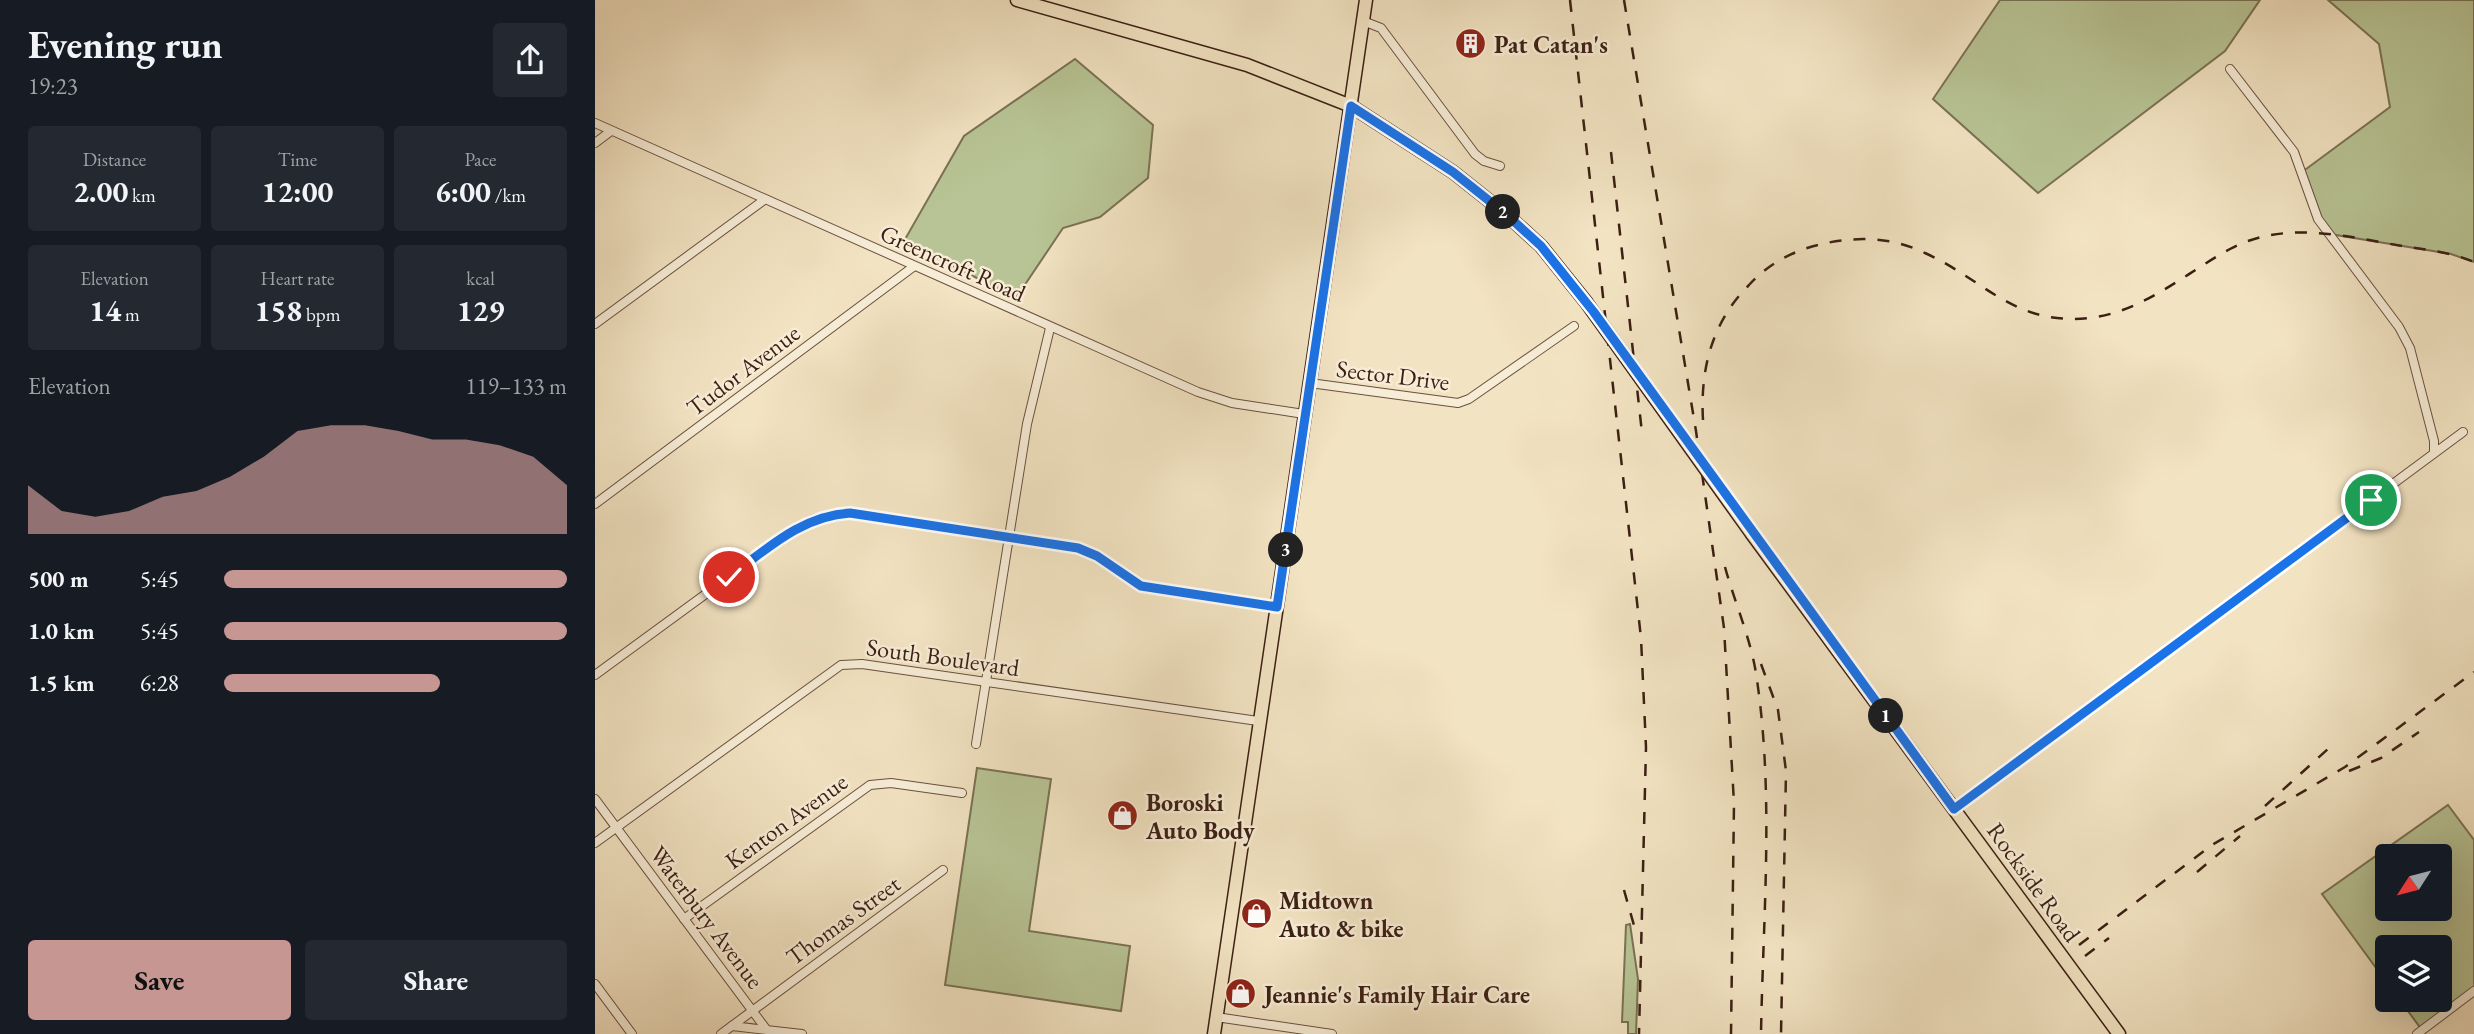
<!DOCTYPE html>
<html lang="en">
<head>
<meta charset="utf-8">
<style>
  :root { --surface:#171b24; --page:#242831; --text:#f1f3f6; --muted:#9ea1a6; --accent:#c59692 }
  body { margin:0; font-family:"EB Garamond",serif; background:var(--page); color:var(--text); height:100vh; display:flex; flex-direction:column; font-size:26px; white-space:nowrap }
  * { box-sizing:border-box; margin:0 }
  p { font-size:23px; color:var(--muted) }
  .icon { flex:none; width:38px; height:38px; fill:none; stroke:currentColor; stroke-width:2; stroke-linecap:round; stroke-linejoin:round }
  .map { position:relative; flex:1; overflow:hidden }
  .panel { display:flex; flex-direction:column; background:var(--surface); width:595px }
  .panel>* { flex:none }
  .needle { width:46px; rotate:234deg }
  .buttons { position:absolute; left:1780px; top:844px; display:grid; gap:14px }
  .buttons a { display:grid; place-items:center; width:77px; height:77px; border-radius:7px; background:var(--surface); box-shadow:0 7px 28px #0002; font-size:35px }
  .pin { position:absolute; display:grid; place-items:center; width:60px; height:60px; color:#fff; margin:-30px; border:4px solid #fff; border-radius:50%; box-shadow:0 2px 7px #0007 }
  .km { position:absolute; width:35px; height:35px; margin:-18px; border-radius:50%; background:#222; color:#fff; font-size:19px; line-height:35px; text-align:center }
  .round { display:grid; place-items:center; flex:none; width:74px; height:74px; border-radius:7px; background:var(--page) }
  .summary { display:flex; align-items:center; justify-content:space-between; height:119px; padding:0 28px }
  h1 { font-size:38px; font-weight:700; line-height:52px }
  .metrics { display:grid; grid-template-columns:repeat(3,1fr); gap:10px; height:119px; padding:7px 28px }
  .metrics div { display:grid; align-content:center; border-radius:7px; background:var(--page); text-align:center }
  .metrics b { font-size:30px; font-weight:700 }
  .metrics small { font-size:19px; font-weight:400 }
  .metrics p { font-size:19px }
  .chart { height:196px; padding:14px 28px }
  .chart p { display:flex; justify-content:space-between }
  .chart svg { width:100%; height:126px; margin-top:7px; fill:var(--accent); opacity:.7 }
  .primary-button { display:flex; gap:14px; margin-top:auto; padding:14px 28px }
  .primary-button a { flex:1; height:80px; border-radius:7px; background:var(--accent); color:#111; font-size:28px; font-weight:700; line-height:80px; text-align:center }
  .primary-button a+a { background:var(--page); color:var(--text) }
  ul { padding:0 28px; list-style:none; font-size:23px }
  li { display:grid; grid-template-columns:112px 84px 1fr; align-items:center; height:52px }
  li i { height:18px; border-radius:9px; background:var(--accent) }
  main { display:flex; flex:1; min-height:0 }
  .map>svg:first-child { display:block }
</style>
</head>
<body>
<main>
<section class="panel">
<div class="summary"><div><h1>Evening run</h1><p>19:23</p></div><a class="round"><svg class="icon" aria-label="share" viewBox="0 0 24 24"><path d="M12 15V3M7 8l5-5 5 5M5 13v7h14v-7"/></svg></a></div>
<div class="metrics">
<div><p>Distance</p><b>2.00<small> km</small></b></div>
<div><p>Time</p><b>12:00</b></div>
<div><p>Pace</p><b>6:00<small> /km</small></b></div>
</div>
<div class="metrics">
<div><p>Elevation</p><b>14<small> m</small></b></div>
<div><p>Heart rate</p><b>158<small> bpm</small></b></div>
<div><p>kcal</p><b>129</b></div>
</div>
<div class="chart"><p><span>Elevation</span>119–133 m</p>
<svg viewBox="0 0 160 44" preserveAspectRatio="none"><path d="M0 44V27L10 36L20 38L30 36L40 31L50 29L60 24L70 17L80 8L90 6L100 6L110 8L120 11L130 11L140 13L150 17L160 27V44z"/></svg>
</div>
<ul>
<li><b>500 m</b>5:45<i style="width:100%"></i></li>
<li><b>1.0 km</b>5:45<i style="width:100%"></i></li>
<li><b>1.5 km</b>6:28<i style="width:63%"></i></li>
</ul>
<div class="primary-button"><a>Save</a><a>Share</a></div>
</section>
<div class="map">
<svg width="1879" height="1034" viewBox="0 0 1879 1034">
  <rect width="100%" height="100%" fill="#f2e3c2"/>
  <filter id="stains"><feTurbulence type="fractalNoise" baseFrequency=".00286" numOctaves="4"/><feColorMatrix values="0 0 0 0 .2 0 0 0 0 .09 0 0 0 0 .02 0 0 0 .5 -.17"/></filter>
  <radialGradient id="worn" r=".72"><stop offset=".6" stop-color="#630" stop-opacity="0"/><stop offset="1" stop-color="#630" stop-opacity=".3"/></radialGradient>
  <g fill="#b8c495" stroke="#7a7254" stroke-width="2" fill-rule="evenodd">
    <polygon points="1405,0 1665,0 1630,51 1443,193 1338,99"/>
    <polygon points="1733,0 1879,0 1879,262 1856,254 1735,234 1723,219 1707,172 1795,107 1784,44"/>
    <polygon points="480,59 558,125 553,178 505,217 468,228 421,298 309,241 369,136"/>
    <polygon points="382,768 456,779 434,931 535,946 526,1011 350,985"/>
    <path d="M 1853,805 L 1879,840 L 1879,992 L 1827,1030 L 1804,999 L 1844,999 L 1844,947 L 1792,947 L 1792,983 L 1727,894 ZM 1792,856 L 1844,856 L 1844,908 L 1792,908 Z"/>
    <polygon points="1035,924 1043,979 1041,1034 1033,1034 1033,1022 1027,1022 1031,925"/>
  </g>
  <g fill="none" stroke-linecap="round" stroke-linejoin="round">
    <defs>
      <g id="street">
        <polyline points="768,21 786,28 880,154 889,161 905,166"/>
        <polyline points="1635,69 1699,152 1723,219 1804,327 1815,348 1839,441 1839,453"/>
        <polyline points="0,123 603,392 637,403 709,414"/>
        <polyline points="0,143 16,131"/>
        <polyline points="0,324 169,200"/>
        <polyline points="715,383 863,403 874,399 979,326"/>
        <polyline points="0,504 318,267"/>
        <polyline points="0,675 201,528 219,519 255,513 483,547 502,556 546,586 682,607"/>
        <polyline points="381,744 432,424 455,328"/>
        <polyline points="0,799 171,1029"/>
        <polyline points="1359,809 1868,432"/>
        <polyline points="0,843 246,665 267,664 663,721"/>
        <polyline points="89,919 275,785 296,783 367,793"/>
        <polyline points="0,984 37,1034"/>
        <polyline points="621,1017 737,1034"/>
        <polyline points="137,1026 207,1034"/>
        <polyline points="126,1034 348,870"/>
        <polyline points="1822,1034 1879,991"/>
      </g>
      <g id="primary">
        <polyline points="422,0 652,65 756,106 858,172 912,215 946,246 991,302"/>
        <polyline points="1157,534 1524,1034"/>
        <polyline points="619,1034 771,0"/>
      </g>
    </defs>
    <use href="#street" stroke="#6a503f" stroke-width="10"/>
    <use href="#primary" stroke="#3c1f13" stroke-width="15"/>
    <use href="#street" stroke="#f7edd7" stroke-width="8"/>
    <use href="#primary" stroke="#f2e3c2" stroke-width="12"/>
    <g stroke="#3c1f13" stroke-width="2.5" stroke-dasharray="12 12" stroke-linecap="butt">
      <polyline points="975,0 1046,638 1051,747 1044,1034"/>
      <polyline points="1029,0 1101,431 1129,628 1139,803 1136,1034"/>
      <polyline points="1016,152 1047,433"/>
      <path d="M 1108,420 C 1105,369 1117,322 1154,285 C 1173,264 1199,250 1227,244 C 1261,236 1298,237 1330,253 C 1390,280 1419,326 1494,318 C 1548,312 1589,274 1635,249 C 1689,220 1750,236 1807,246 C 1831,250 1856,252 1879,262"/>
      <path d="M 1130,567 C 1140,604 1157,641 1162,680 C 1179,796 1168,917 1166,1034"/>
      <polyline points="1166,664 1183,710 1191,771 1186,1034"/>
      <polyline points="1754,771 1786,758 1824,732"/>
      <polyline points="1670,806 1734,748"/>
      <polyline points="1602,872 1645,836"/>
      <polyline points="1029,890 1042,936"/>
      <polyline points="1484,945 1617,845 1750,767 1879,672"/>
      <polyline points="1490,956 1514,938"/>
    </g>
    <defs>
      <polyline id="primary-bridge" points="991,302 1157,534"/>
    </defs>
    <use href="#primary-bridge" stroke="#3c1f13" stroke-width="15" stroke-linecap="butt"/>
    <use href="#primary-bridge" stroke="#f2e3c2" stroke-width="12"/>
  </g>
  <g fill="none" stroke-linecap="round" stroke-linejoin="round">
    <defs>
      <path id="route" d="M 134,577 C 172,549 206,516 255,513 L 483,548 L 502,556 L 546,586 L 682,607 L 756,106 L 858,172 L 912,215 L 946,246 L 998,311 L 1359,809 L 1776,500"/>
    </defs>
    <use href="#route" stroke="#fff" stroke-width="14"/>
    <use href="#route" stroke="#1a73e8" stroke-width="9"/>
  </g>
  <defs>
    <symbol id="building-disc" viewBox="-11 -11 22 22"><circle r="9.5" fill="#8f2418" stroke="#f7edd7"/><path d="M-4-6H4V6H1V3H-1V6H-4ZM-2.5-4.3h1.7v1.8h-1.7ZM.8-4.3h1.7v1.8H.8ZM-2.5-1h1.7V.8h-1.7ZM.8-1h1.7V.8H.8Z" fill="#fff"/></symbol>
    <symbol id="shop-disc" viewBox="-11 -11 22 22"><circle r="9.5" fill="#8f2418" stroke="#f7edd7"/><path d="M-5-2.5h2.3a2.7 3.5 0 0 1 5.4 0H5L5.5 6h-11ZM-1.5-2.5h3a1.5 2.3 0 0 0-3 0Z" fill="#fff"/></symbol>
  </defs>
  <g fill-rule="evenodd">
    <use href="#building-disc" x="858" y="26" width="35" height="35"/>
    <use href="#shop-disc" x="510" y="798" width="35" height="35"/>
    <use href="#shop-disc" x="644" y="896" width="35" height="35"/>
    <use href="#shop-disc" x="628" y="976" width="35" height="35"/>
  </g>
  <g text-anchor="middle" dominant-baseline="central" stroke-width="5" stroke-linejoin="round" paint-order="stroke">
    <g font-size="24" font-weight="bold" fill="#3c1f13" stroke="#f7edd7" text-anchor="start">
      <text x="899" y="44">Pat Catan's</text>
      <text x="551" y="802">Boroski<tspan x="551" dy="28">Auto Body</tspan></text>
      <text x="684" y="900">Midtown<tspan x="684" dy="28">Auto &amp; bike</tspan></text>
      <text x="669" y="994">Jeannie's Family Hair Care</text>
    </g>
    <g font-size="24" fill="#3c1f13" stroke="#f7edd7">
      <text transform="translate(358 263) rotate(24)">Greencroft Road</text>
      <text transform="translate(148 370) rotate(-37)">Tudor Avenue</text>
      <text transform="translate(798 375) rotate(7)">Sector Drive</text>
      <text transform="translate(348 657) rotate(8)">South Boulevard</text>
      <text transform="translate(191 821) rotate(-36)">Kenton Avenue</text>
      <text transform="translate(1439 882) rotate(54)">Rockside Road</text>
      <text transform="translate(112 917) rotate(53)">Waterbury Avenue</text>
      <text transform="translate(248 920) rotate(-36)">Thomas Street</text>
    </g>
  </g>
  <rect width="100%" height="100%" filter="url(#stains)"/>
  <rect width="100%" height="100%" fill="url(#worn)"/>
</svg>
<div class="buttons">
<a><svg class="needle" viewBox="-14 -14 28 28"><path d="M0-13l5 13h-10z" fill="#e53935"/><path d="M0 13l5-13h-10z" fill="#9ea1a6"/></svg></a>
<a><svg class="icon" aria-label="layers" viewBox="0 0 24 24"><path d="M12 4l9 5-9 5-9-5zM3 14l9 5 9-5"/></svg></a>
</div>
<div class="pin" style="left:1776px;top:500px;background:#1e9e55"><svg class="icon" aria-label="arrive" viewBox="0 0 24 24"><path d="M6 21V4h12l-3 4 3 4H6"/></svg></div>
<div class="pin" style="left:134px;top:577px;background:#d93025"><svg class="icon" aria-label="check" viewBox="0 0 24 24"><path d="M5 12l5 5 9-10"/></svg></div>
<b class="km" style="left:1291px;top:716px">1</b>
<b class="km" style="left:908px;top:212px">2</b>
<b class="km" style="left:691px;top:550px">3</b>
</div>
</main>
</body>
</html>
